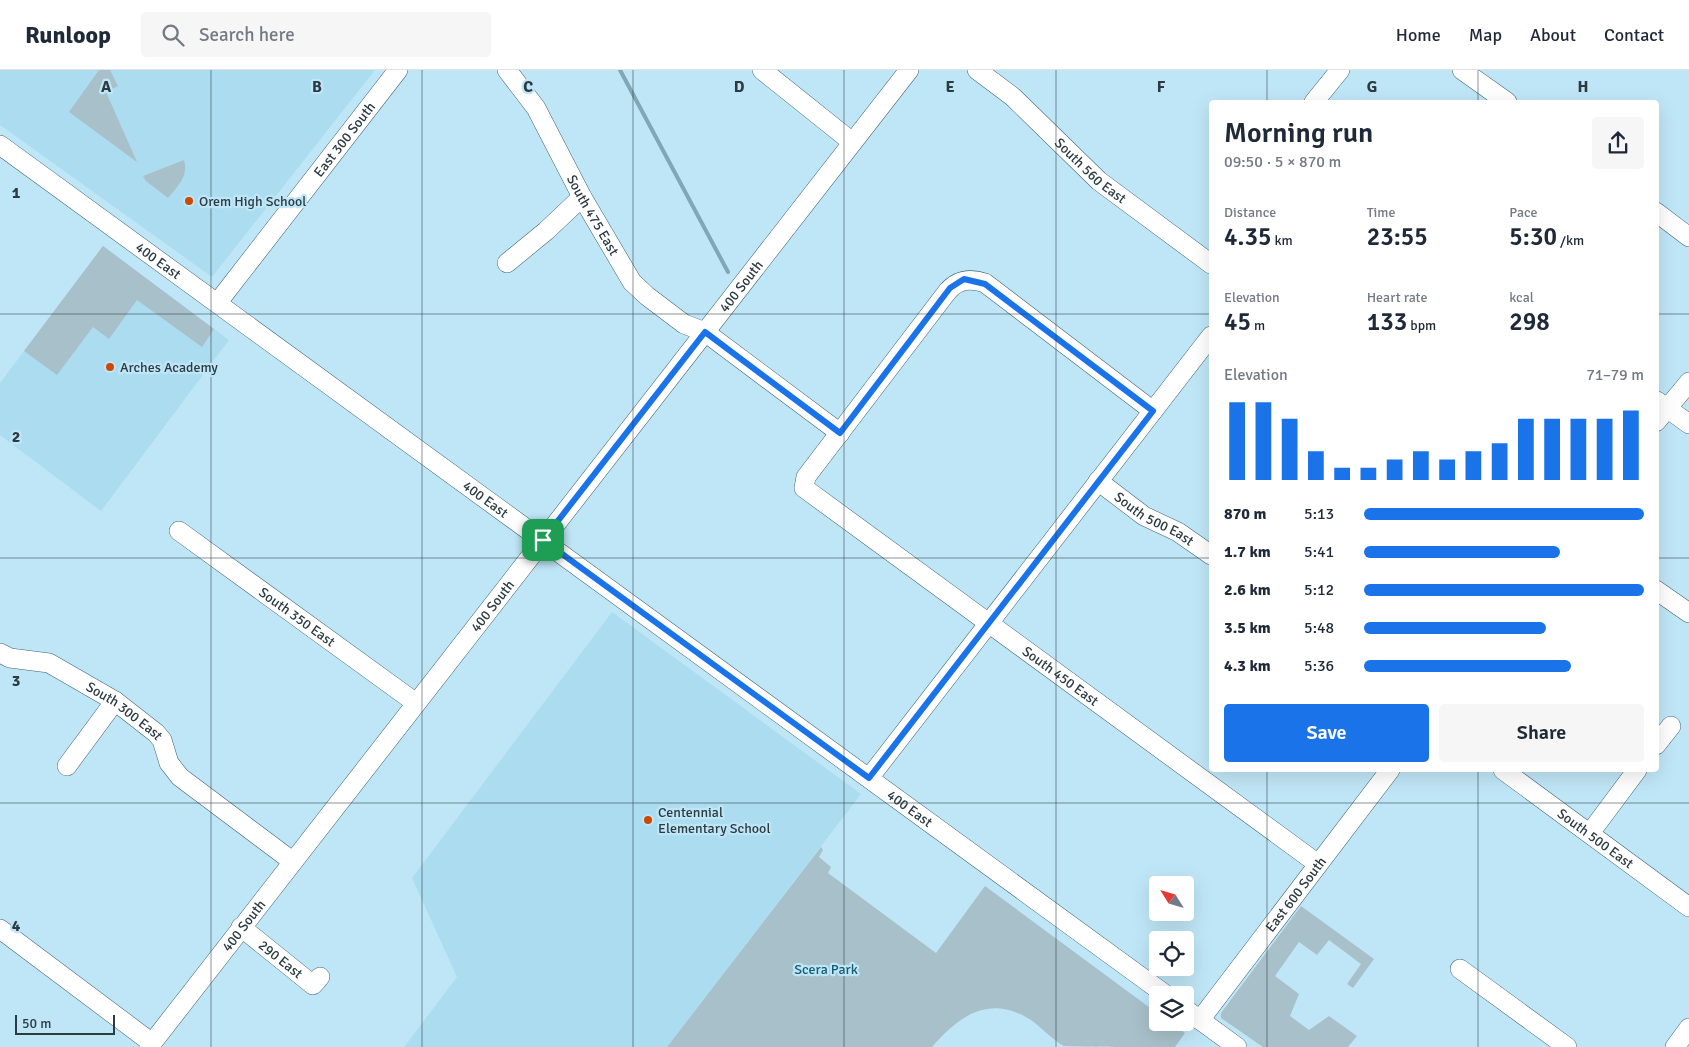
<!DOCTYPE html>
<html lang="en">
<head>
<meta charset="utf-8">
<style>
  :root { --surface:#fff; --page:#f6f6f7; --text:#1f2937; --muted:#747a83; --line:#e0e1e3; --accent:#1a73e8 }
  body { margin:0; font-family:Signika,sans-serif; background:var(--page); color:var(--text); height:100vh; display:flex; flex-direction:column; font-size:19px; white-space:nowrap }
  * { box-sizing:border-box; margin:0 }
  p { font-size:16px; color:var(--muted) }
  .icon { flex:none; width:28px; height:28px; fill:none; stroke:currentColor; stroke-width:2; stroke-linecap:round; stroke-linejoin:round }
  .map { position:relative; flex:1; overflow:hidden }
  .side { position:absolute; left:1209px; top:30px; width:450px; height:672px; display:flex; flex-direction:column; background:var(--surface); border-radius:5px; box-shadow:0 5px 20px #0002 }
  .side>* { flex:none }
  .needle { width:32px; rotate:307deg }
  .buttons { position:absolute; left:1149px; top:806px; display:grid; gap:10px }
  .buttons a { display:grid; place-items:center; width:45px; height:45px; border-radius:5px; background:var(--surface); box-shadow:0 5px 20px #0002; font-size:25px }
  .scale { position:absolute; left:15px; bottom:12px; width:100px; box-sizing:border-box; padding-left:5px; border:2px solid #2b3b41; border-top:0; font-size:14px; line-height:18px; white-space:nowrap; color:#2b3b41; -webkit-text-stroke:4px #bfe6f7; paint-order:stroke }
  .pin { position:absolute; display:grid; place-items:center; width:42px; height:42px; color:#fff; margin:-21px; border-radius:10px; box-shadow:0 2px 8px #0006 }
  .round { display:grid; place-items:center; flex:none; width:52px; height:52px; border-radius:5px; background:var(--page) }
  .summary { display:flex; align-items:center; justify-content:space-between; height:85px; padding:0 15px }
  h1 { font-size:28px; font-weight:600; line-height:38px }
  .stats { display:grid; grid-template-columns:repeat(3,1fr); gap:8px; height:85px; padding:5px 15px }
  .stats div { display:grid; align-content:center }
  .stats b { font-size:25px; font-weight:600 }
  .stats small { font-size:14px; font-weight:400 }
  .stats p { font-size:14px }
  .chart { height:140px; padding:10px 15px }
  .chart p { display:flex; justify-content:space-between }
  .chart svg { width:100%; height:90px; margin-top:5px; stroke:var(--accent); stroke-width:6 }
  .primary-button { display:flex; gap:10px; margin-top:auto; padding:10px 15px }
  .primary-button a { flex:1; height:58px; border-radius:5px; background:var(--accent); color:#fff; font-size:20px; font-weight:600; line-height:58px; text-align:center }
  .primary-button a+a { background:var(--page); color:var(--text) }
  ul { padding:0 15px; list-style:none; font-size:16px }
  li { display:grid; grid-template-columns:80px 60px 1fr; align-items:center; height:38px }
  li i { height:12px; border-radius:6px; background:var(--accent) }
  header { display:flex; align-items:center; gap:30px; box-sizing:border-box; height:70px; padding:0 25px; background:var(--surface); border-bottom:1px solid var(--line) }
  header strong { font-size:24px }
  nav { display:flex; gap:28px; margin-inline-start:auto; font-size:18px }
  .search { width:350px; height:45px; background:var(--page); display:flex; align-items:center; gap:12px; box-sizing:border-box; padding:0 18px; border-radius:5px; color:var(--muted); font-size:19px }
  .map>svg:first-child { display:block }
</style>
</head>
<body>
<header>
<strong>Runloop</strong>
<div class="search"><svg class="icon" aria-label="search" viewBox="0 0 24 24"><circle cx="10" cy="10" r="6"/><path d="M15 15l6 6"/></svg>Search here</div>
<nav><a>Home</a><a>Map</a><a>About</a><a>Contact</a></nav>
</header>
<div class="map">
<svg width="1689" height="977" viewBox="0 0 1689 977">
  <rect width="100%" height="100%" fill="#bfe6f7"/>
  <g fill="#acdcf0">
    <polygon points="0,0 375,0 212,207 0,55"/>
    <polygon points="103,176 229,270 101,441 0,365 0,313"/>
    <polygon points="612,542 861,724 667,977 404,977 457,907 412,808"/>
  </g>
  <g fill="#a8c0ca">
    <polygon points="99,0 110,0 118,16 106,22 137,92 69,42"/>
    <path d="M 184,90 C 189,106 177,117 168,128 L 146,111 L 143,106 Z"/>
    <polygon points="103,176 214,259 202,277 137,230 109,269 93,257 57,305 24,281"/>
    <path d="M 821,777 L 823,780 L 819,787 L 831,797 L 828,803 L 936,883 L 985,816 L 1157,943 L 1158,952 L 1171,953 L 1185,963 L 1175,977 C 1160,977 1070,977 1064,976 C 1055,972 1041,957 1031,950 C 990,924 960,945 932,977 L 667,977 Z"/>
    <polygon points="1301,836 1374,889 1353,918 1347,914 1361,894 1329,870 1317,885 1299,872 1275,906 1299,924 1290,946 1309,960 1329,946 1357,966 1348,977 1263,977 1221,948 1221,943"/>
  </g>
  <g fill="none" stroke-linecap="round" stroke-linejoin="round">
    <polyline stroke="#81a6b6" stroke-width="4" points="620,0 728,202"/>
    <defs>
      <g id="minor">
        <path id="s1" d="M 507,0 L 536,38 L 582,127 L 632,212 L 647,226 L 684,254 L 705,262 L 840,363"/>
        <polyline points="762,0 852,72"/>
        <path id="s2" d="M 977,0 L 1013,27 L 1099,111 L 1211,194"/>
        <polyline points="1462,0 1507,32"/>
        <polyline points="1314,32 1340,0"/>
        <path id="s3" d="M 0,75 L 1166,925"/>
        <polyline points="1656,142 1689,167"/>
        <polyline points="507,193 546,161 582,127"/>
        <path id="s4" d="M 218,232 L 398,0"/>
        <polyline points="1657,331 1689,354"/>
        <path id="s5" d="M 1153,341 L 985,213 C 970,208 958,209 947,222 L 806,407 L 804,418 L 1318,794"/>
        <polyline points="1656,352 1689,312"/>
        <path id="s6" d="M 1098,411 L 1144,446 L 1178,462 L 1211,485"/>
        <path id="s7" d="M 179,461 L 416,633"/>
        <polyline points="1656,520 1689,543"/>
        <path id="s8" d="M 0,583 L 10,588 L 49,593 L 115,631 L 156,663 L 162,670 L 169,693 L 180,707 L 292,791"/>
        <polyline points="1656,675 1671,656"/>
        <polyline points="67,696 115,631"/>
        <path id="s9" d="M 1503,700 L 1689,837"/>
        <polyline points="869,708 1211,266"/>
        <polyline points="1590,763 1637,700"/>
        <path id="s10" d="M 241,857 L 313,915 L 320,907"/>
        <polyline points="0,859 152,973"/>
        <polyline points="1460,899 1567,977"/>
        <polyline points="1185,939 1237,977"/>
        <path id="s11" d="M 1200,950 L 1390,700"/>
        <path id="s12" d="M 149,977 L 909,0"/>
        <polyline points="1675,977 1689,958"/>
      </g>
    </defs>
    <use href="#minor" stroke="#416473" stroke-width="20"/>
    <use href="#minor" stroke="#fff" stroke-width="19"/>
  </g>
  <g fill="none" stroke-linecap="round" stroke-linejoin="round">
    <defs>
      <polygon id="route" points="964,209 985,214 1153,341 869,708 543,470 705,262 840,363 950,218"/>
    </defs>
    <use href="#route" stroke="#fff" stroke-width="10"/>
    <use href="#route" stroke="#1a73e8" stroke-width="6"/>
  </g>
  <path fill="none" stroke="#2b3b41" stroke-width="1" stroke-opacity="0.55" d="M 211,0 L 211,977M 422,0 L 422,977M 633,0 L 633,977M 844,0 L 844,977M 1056,0 L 1056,977M 1267,0 L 1267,32M 1478,0 L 1478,32M 0,244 L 1211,244M 1656,244 L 1689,244M 0,488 L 1211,488M 1656,488 L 1689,488M 1267,700 L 1267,977M 1478,700 L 1478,977M 0,733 L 1689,733"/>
  <g fill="#ce4900" stroke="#bfe6f7" stroke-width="2">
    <circle cx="189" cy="131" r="5"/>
    <circle cx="110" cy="297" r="5"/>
    <circle cx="648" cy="750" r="5"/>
  </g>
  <g text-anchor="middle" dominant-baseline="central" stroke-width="4.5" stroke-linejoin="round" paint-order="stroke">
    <g font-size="14" fill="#2b3b41" stroke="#bfe6f7">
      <text stroke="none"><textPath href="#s4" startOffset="206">East 300 South</textPath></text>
      <text stroke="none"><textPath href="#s2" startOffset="152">South 560 East</textPath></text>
      <text stroke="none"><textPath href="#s1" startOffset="169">South 475 East</textPath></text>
      <text stroke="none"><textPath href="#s3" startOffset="196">400 East</textPath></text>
      <text stroke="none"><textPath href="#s12" startOffset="964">400 South</textPath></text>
      <text stroke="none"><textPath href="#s3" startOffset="601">400 East</textPath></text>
      <text stroke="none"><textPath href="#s6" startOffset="68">South 500 East</textPath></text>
      <text stroke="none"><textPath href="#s12" startOffset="559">400 South</textPath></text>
      <text stroke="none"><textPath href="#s7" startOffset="146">South 350 East</textPath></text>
      <text stroke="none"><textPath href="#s5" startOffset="815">South 450 East</textPath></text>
      <text stroke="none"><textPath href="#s8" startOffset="140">South 300 East</textPath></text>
      <text stroke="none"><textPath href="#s3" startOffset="1126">400 East</textPath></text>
      <text stroke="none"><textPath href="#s9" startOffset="115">South 500 East</textPath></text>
      <text stroke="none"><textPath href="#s11" startOffset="158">East 600 South</textPath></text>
      <text stroke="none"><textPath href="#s12" startOffset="154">400 South</textPath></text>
      <text stroke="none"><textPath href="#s10" startOffset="51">290 East</textPath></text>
    </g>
    <g font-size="14" fill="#2b3b41" stroke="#bfe6f7" text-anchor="start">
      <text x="199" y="131">Orem High School</text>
      <text x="120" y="297">Arches Academy</text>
      <text x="658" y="742">Centennial<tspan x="658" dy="16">Elementary School</tspan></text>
    </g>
    <g font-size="14" fill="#155b73" stroke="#bfe6f7">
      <text x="826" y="899">Scera Park</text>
    </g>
  </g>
  <g font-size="16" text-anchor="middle" font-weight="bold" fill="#2b3b41" stroke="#bfe6f7" stroke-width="4.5" stroke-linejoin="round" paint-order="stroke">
    <text x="106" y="22">A</text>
    <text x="317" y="22">B</text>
    <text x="528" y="22">C</text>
    <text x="739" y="22">D</text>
    <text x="950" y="22">E</text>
    <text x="1161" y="22">F</text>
    <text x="1372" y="22">G</text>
    <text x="1583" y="22">H</text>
    <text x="16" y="128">1</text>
    <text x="16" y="372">2</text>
    <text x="16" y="616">3</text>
    <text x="16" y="861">4</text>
  </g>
</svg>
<div class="buttons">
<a><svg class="needle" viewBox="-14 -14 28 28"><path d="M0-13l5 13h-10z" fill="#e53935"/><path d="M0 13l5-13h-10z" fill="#747a83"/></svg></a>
<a><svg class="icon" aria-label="locate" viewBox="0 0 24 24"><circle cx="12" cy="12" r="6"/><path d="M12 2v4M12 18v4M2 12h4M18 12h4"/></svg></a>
<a><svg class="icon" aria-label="layers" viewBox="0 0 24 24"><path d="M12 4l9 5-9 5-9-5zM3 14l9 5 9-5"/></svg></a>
</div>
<div class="scale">50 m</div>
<div class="pin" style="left:543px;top:470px;background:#1e9e55"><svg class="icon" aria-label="arrive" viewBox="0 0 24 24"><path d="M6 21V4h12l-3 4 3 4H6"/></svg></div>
<section class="side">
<div class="summary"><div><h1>Morning run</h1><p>09:50 · 5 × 870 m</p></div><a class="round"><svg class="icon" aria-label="share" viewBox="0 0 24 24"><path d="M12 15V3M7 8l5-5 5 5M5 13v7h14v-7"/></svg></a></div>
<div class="stats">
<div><p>Distance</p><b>4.35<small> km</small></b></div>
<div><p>Time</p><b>23:55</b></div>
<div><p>Pace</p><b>5:30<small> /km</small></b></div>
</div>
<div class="stats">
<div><p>Elevation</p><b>45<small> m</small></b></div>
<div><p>Heart rate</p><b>133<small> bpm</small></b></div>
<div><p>kcal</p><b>298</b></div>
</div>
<div class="chart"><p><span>Elevation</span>71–79 m</p>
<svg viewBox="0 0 160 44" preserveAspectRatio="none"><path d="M5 44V6M15 44V6M25 44V14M35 44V30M45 44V38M55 44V38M65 44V34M75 44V30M85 44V34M95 44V30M105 44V26M115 44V14M125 44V14M135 44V14M145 44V14M155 44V10"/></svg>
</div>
<ul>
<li><b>870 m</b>5:13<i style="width:100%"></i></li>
<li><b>1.7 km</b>5:41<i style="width:70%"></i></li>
<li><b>2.6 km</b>5:12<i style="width:100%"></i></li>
<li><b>3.5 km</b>5:48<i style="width:65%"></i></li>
<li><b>4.3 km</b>5:36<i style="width:74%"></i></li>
</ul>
<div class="primary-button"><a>Save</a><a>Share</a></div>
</section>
</div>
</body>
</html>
